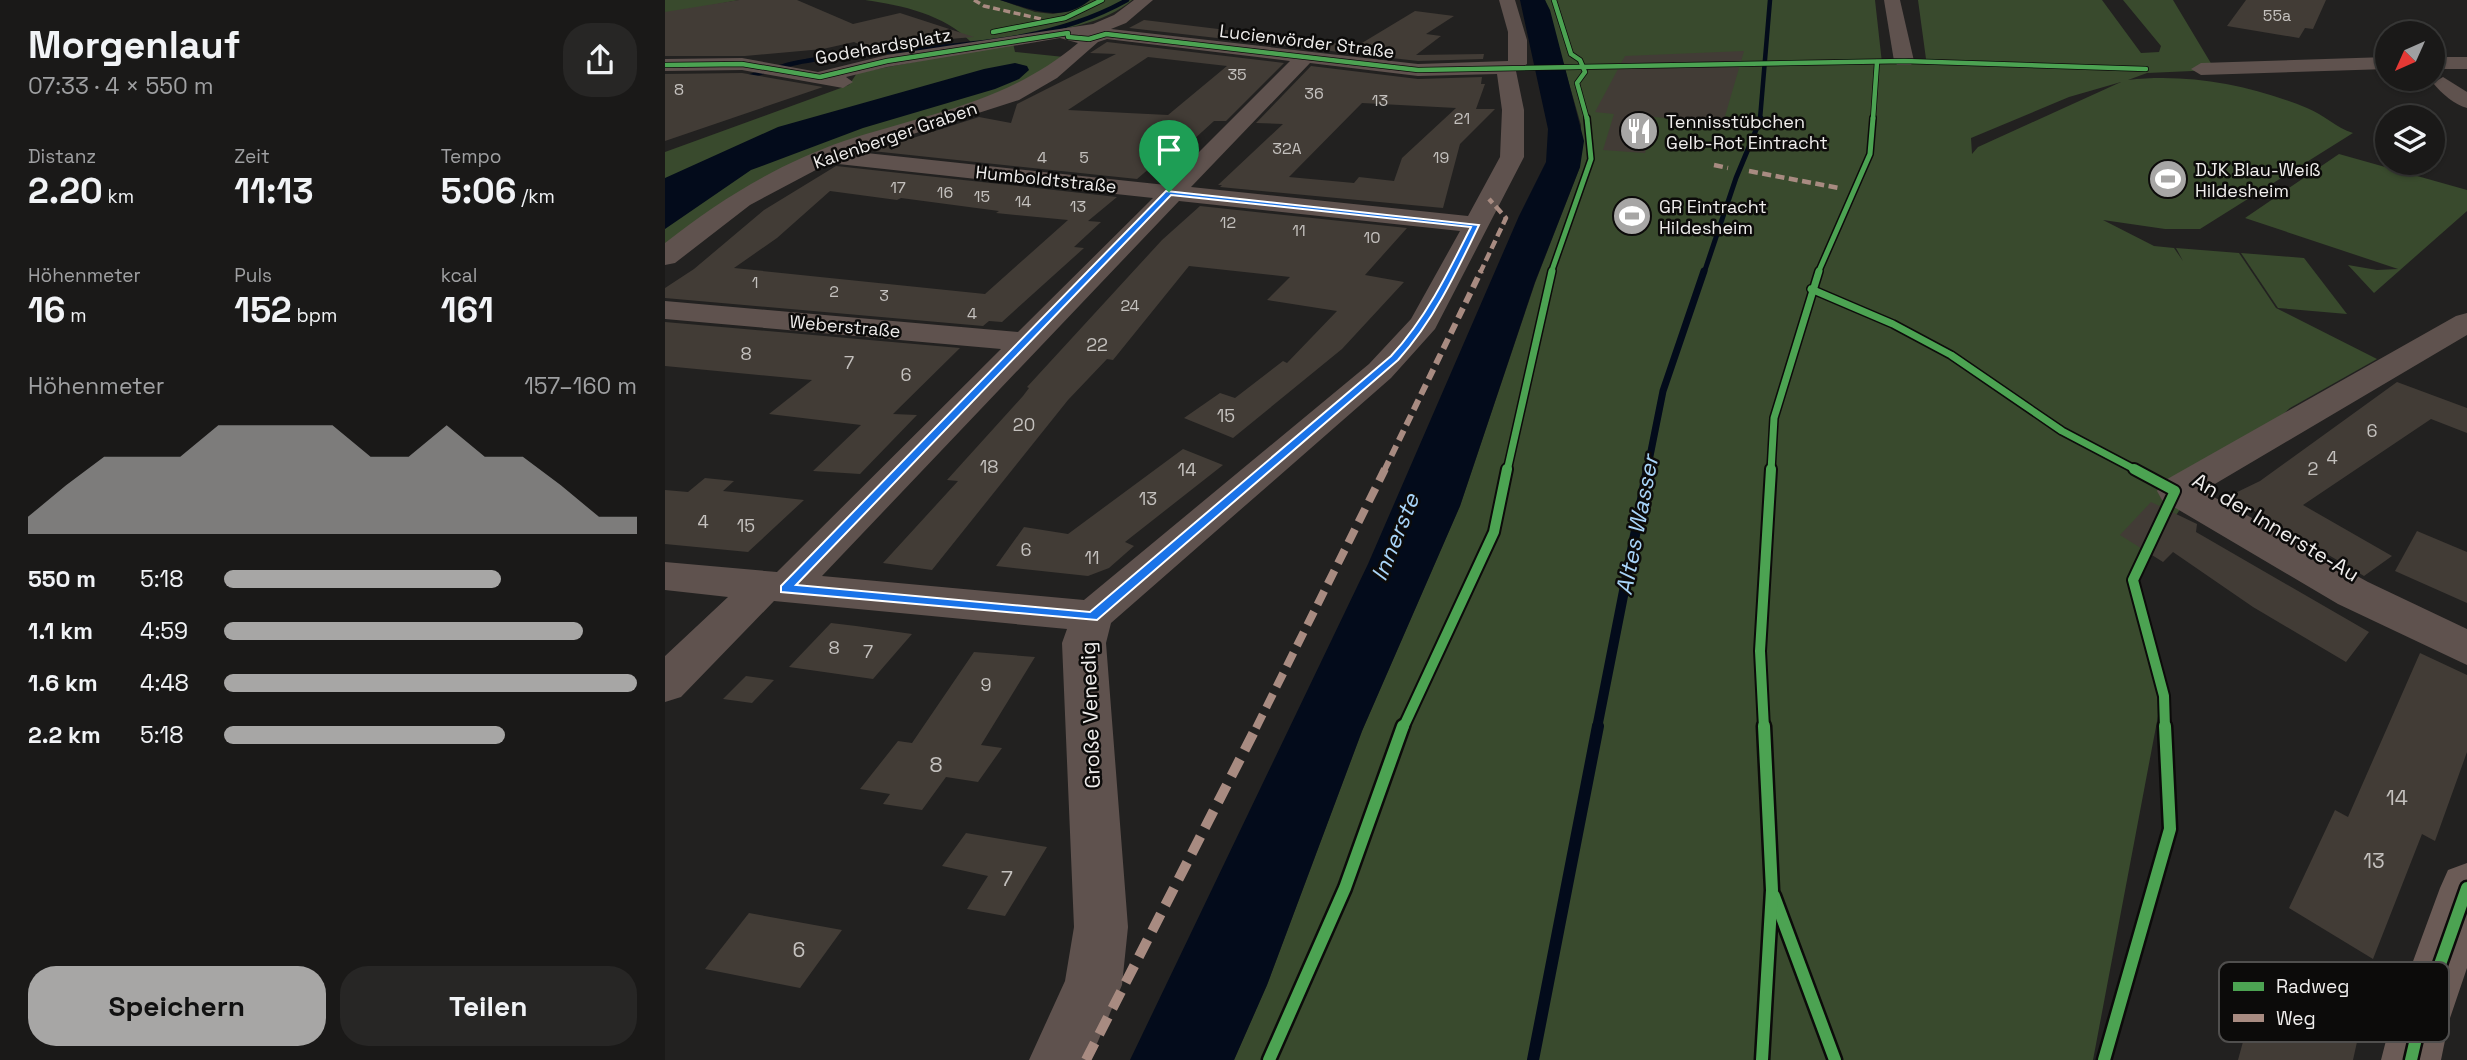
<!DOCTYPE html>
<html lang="de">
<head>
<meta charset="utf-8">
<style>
  :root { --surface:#1a1918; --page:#272625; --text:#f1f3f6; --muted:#9fa0a2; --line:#383837; --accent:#a7a6a5 }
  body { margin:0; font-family:"Space Grotesk",sans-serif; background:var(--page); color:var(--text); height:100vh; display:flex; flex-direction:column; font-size:26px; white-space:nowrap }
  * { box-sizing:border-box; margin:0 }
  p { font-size:23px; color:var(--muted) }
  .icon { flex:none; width:38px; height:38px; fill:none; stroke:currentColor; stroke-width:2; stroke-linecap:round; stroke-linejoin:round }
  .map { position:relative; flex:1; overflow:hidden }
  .sheet { display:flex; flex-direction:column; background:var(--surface); width:665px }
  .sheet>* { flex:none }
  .needle { width:46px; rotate:225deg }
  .controls { position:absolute; left:1710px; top:21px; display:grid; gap:14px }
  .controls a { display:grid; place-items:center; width:70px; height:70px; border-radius:50%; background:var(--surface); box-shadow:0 2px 5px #0004,0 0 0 2px var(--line); font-size:35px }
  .pin { position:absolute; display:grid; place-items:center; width:60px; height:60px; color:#fff; margin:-72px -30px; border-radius:50% 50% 50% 0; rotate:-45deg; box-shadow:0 0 7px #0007 }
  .pin .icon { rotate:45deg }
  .round { display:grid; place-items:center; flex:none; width:74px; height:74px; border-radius:28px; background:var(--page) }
  .headline { display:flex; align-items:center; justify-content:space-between; height:119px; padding:0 28px }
  h1 { font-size:38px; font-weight:700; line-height:52px }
  .figures { display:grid; grid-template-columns:repeat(3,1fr); gap:10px; height:119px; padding:7px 28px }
  .figures div { display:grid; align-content:center }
  .figures b { font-size:35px; font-weight:700 }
  .figures small { font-size:19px; font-weight:400 }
  .figures p { font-size:19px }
  .chart { height:196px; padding:14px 28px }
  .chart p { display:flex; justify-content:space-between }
  .chart svg { width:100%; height:126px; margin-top:7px; fill:var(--accent); opacity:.7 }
  .primary-button { display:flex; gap:14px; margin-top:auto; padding:14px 28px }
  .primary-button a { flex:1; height:80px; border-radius:28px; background:var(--accent); color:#111; font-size:28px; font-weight:700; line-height:80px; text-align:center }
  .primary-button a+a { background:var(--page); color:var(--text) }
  ul { padding:0 28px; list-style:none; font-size:23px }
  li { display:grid; grid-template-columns:112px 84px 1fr; align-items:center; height:52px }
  li i { height:18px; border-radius:9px; background:var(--accent) }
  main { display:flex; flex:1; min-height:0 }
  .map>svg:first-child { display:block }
</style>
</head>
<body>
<main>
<section class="sheet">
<div class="headline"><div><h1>Morgenlauf</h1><p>07:33 · 4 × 550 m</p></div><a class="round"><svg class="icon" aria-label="share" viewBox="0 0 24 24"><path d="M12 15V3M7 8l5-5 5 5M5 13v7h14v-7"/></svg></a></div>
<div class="figures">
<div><p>Distanz</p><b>2.20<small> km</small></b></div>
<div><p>Zeit</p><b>11:13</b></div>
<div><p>Tempo</p><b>5:06<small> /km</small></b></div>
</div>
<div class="figures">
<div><p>Höhenmeter</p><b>16<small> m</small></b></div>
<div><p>Puls</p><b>152<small> bpm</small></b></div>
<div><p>kcal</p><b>161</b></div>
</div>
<div class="chart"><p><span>Höhenmeter</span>157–160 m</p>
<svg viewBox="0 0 160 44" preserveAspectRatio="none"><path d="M0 44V38L10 27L20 17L30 17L40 17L50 6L60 6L70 6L80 6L90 17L100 17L110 6L120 17L130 17L140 27L150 38L160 38V44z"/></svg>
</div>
<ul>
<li><b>550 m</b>5:18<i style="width:67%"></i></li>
<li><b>1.1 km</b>4:59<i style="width:87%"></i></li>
<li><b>1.6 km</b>4:48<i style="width:100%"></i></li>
<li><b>2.2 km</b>5:18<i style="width:68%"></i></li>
</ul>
<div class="primary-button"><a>Speichern</a><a>Teilen</a></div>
</section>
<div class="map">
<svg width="1802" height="1060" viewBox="0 0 1802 1060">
  <rect width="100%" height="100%" fill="#222120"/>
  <g fill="#394a2d" fill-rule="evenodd">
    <polygon points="0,0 74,0 0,14"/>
    <path d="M 200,0 L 335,0 L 370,12 L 388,14 L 404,11 L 425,0 L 467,0 C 431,32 353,36 306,42 C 280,15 237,5 200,0 Z"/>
    <path d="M 880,0 L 1210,0 L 1217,63 L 1261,59 L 1253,0 L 1437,0 L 1476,53 L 1494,52 L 1496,46 L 1458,0 L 1508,0 L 1550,70 L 1482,73 L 1463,80 C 1523,73 1586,85 1642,108 C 1660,115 1671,128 1688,133 L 1535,229 L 1500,229 L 1438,220 L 1489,246 L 1509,248 L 1518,261 L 1511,248 L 1574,253 L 1611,308 L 1712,359 L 1625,408 L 1519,504 L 1465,579 L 1497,695 L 1428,1060 L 569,1060 L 602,985 L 697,731 L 795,506 L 870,283 L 915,167 L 916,125 ZM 1456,82 L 1313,147 L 1307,154 L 1306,138 L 1404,97 Z"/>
    <polygon points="348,43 350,52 399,57 369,80 160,156 0,255 0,152 184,85 192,73"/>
    <polygon points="1674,154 1802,190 1802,211 1709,293 1683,265 1712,270 1733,269 1580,218"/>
    <polygon points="1576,253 1639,258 1682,314 1613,308"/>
  </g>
  <g fill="#030b1b">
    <path d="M 335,0 L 425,0 C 397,24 365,9 335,0 Z"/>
    <polygon points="855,0 880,0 885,10 919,141 915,167 870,282 795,506 697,731 602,985 569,1060 465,1060 703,564 854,216 881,162 883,129"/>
    <polygon points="350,63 362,66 364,70 354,79 330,89 198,128 86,170 0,229 0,178 113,127 319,69"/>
  </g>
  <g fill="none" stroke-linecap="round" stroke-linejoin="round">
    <g stroke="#030b1b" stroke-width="4.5">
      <path d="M 79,78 C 100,72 120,64 141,61 C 247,43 366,54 462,0"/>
      <polyline points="1095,119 1105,0"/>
    </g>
    <polyline stroke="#030b1b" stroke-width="5" points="1039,273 1071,178 1096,118"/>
    <polyline stroke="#030b1b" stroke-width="7" points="982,471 998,391 1039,271"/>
    <polyline stroke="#030b1b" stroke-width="10" points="932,728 983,469"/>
    <polyline stroke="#030b1b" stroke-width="12" points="868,1060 933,726"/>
  </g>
  <g fill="#423c36" fill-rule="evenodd">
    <polygon points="74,0 132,0 188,24 235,13 309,37 198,46 189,42 158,49 80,56 0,56 0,12"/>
    <polygon points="1581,0 1661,0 1648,29 1640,28 1634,38 1562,26"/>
    <polygon points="750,11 789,16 761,34 776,36 751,55 819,54 818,59 753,61 464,28 479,20 692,46"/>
    <path d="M 442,42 L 619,63 L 561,121 L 549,121 L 516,151 L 506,150 L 472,179 L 207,151 L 314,117 L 346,123 L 352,104 L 451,54 L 425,53 ZM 483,57 L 562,66 L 503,115 L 403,110 Z"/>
    <polygon points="1079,51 1058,123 989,117 980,153 938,150 949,114 930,112 960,56"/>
    <path d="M 646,66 L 753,79 L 817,77 L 816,84 L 820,84 L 811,109 L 830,109 L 795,144 L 778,208 L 555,187 L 557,185 L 553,185 L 618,124 L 591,123 ZM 697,103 L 791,108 L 737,158 L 729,181 L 694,177 L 689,183 L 624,177 Z"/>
    <polygon points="77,73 158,87 0,141 0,74"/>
    <path d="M 171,166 L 452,197 L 423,221 L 436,222 L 409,247 L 419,248 L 337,322 L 324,321 L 318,326 L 0,298 L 0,288 L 29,269 L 99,210 ZM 165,191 L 232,200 L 236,198 L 334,211 L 331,213 L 403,220 L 320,294 L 69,268 L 112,238 Z"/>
    <polygon points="535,206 742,228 700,275 739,282 677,349 568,438 519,418 555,393 570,398 618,361 622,363 672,311 602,300 625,277 524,266 448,360 442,359 403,400 267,570 218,563 293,481 282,480 358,396 364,388 362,387 497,240"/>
    <polygon points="0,322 295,348 228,414 252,415 195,474 148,471 196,425 104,414 147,380 0,366"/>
    <polygon points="1732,382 1802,408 1802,433 1766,419 1638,505 1727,556 1699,576 1564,496 1595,481"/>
    <polygon points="518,449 558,465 460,542 469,546 444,568 423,576 331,566 359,527 403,534"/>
    <polygon points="40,478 69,481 58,491 139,500 83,552 0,544 0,490 23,492"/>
    <polygon points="1486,502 1532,524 1531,532 1704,632 1681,662 1588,607 1508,552 1498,562 1455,535"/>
    <polygon points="1752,531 1802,552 1802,603 1730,571"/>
    <polygon points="166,623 191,626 247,634 208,679 124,667"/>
    <polygon points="309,652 370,657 316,745 337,748 313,782 281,777 257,810 218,804 225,794 195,789 233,741 247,743"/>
    <polygon points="1755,653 1802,675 1802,752 1770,841 1757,834 1708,959 1624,908 1670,810 1683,817"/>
    <polygon points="81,676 109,680 87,703 58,699"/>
    <polygon points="301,833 382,847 340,916 302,909 323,876 277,866"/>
    <polygon points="84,913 177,930 135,988 40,969"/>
    <polygon points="1598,969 1696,1024 1688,1060 1573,1060"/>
  </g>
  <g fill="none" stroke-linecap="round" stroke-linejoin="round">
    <g fill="#5f524e" fill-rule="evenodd">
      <path d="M 469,0 L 488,0 L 461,23 L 446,29 L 753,64 L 843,61 L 843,32 L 834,0 L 850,0 L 862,40 L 862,64 L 851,71 L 859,110 L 859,157 L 770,329 L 726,378 L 446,623 L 441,643 L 463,927 L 457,985 L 425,1060 L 364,1060 L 400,981 L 409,927 L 397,643 L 402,629 L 109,601 L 16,697 L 0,702 L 0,656 L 63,597 L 0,590 L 0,562 L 112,572 L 336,349 L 0,319 L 0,301 L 353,332 L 488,198 L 164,163 L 85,205 L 10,263 L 0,265 L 0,243 C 54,200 113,164 179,141 C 264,113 342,103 413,43 L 395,38 L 222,67 L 181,77 L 188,82 L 178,88 L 77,70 L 0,71 L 0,59 L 77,58 L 153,72 L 222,55 L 428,24 L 449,15 ZM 442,39 L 625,61 L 501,185 L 192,152 L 354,100 L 392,78 L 433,42 ZM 645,63 L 753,76 L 832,74 L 837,110 L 835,157 L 803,216 L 526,187 ZM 514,201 L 795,231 L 746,319 L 704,364 L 419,600 L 157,576 Z"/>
      <polygon points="1219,0 1235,0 1249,61 1246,65 1232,65 1229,61"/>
      <polygon points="1722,57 1722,69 1536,75 1526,69 1536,63"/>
      <rect x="1768" y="57" width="34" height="12"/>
      <path d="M 1778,77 L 1802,92 L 1802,108 C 1790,105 1776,93 1768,83 Z"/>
      <polygon points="1802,313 1802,335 1538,491 1703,582 1802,629 1802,665 1673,604 1497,500 1492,491 1497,482 1791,316"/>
    </g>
    <polygon fill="#6b5b56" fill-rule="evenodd" points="1802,863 1802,968 1784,1021 1776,1060 1716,1060 1726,1021 1775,888 1783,870"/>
    <polyline stroke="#a88b81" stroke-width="3.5" stroke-dasharray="7 3.5" stroke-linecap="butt" points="309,0 319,6 376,19"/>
    <g stroke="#a88b81" stroke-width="4.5" stroke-dasharray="9 4.5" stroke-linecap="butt">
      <polyline points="1049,165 1063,168"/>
      <polyline points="1084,171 1174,188"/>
      <polyline points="815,273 841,218 824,199"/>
    </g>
    <polyline stroke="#a88b81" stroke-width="6" stroke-dasharray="11 6" stroke-linecap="butt" points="719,471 816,271"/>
    <polyline stroke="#a88b81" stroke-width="8" stroke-dasharray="15 8" stroke-linecap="butt" points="591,728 720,469"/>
    <polyline stroke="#a88b81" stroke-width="10" stroke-dasharray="19 10" stroke-linecap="butt" points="421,1060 592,726"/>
    <defs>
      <g id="cycleway-far4">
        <polyline points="889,0 906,54 915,60 920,72 912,83 922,119"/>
        <polyline points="328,32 400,18 437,0"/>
        <polyline points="0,65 77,64 155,77 222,61 403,33 403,37 424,39 441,34 753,70 1239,61 1481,69"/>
        <polyline points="1208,119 1212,62"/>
      </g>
      <g id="cycleway-far3">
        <polyline points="886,273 926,159 922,118"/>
        <polyline points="1153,273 1205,154 1208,118"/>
      </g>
      <g id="cycleway-far2">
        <polyline points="1146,289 1228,324 1286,355 1397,431 1473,471"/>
        <polyline points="842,471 887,271"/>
        <polyline points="1106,471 1109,418 1154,271"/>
      </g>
      <g id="cycleway-far1">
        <polyline points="1469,469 1510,491 1468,580 1499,696 1500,728"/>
        <polyline points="738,728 829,532 842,469"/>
        <polyline points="1099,728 1095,651 1106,469"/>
      </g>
      <g id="cycleway">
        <polyline points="1109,896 1170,1060"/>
        <polyline points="604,1060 680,888 738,726"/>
        <polyline points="1097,1060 1107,890 1099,726"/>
        <polyline points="1439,1060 1505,829 1500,726"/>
        <polyline points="1746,1060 1755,1021 1802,888"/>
      </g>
    </defs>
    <use href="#cycleway-far4" stroke="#0c0b0a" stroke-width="6"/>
    <use href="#cycleway-far3" stroke="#0c0b0a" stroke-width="8"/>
    <use href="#cycleway-far2" stroke="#0c0b0a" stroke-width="10"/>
    <use href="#cycleway-far1" stroke="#0c0b0a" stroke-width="14"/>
    <use href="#cycleway" stroke="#0c0b0a" stroke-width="17"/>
    <use href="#cycleway-far4" stroke="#4ca352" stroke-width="4.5"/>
    <use href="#cycleway-far3" stroke="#4ca352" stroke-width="5"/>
    <use href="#cycleway-far2" stroke="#4ca352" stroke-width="7"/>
    <use href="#cycleway-far1" stroke="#4ca352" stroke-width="10"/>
    <use href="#cycleway" stroke="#4ca352" stroke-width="12"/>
  </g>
  <path fill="#1a73e8" stroke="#fff" stroke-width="2" fill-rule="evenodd" d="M 501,191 L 814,225 C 791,273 769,320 733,360 L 432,620 L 116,592 L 116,586 ZM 506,195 L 806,227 C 783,273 761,318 726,356 L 425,612 L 131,585 Z"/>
  <defs>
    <symbol id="restaurant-disc" viewBox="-11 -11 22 22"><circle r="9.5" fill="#a7a6a5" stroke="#0c0b0a"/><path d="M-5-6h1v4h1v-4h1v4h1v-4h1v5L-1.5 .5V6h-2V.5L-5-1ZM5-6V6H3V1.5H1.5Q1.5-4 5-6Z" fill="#fff"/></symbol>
    <symbol id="stadium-disc" viewBox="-11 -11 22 22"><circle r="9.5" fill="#a7a6a5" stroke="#0c0b0a"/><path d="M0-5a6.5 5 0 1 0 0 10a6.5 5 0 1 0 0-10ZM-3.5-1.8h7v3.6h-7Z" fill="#fff"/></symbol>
  </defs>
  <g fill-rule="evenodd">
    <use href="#restaurant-disc" x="952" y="109" width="44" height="44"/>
    <use href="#stadium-disc" x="1481" y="157" width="44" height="44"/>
    <use href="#stadium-disc" x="945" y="194" width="44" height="44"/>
  </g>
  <g text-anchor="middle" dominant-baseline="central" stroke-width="5" stroke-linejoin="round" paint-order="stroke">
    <g font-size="16" fill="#c4c1be">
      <text x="1612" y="15">55a</text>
      <text x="572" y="74">35</text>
      <text x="14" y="89">8</text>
      <text x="649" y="93">36</text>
      <text x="715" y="100">13</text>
      <text x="797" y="118">21</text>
      <text x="622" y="148">32A</text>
      <text x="377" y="157">4</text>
      <text x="419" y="157">5</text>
      <text x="776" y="157">19</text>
      <text x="233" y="187">17</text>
      <text x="280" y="192">16</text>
      <text x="317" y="196">15</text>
      <text x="358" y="201">14</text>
      <text x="413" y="206">13</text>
      <text x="563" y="222">12</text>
      <text x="634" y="230">11</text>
      <text x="707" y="237">10</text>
      <text x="90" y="282">1</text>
      <text x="169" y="291">2</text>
      <text x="219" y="295">3</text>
      <text x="465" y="305">24</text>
      <text x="307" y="313">4</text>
    </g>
    <g font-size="18" fill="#efedec" stroke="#0c0b0a">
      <text transform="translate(642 41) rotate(7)">Lucienvörder Straße</text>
      <text transform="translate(218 46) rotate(-10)">Godehardsplatz</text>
      <text transform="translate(230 135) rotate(-19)">Kalenberger Graben</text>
      <text transform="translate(381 179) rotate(6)">Humboldtstraße</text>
      <text transform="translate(180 326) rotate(5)">Weberstraße</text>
    </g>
    <g font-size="18" fill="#efedec" stroke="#0c0b0a" text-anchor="start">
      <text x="1001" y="121">Tennisstübchen<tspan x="1001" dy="21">Gelb-Rot Eintracht</tspan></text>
      <text x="1530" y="169">DJK Blau-Weiß<tspan x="1530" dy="21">Hildesheim</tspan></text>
      <text x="994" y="206">GR Eintracht<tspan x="994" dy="21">Hildesheim</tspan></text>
    </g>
    <g font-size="18" fill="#c4c1be">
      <text x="432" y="344">22</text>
      <text x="81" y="353">8</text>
      <text x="184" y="362">7</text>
      <text x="241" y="374">6</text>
      <text x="561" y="415">15</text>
      <text x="359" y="424">20</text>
      <text x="1707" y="430">6</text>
      <text x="1667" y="457">4</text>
      <text x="324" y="466">18</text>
      <text x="1648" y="468">2</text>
      <text x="522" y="469">14</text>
      <text x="483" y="498">13</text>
      <text x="38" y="521">4</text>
      <text x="81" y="525">15</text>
      <text x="361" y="549">6</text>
      <text x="427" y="557">11</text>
      <text x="169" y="647">8</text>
      <text x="203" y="651">7</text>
      <text x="321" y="684">9</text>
    </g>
    <g font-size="21" fill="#efedec" stroke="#0c0b0a">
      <text transform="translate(1611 527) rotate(31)">An der Innerste-Au</text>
      <text transform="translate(425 715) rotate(-92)">Große Venedig</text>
    </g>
    <g font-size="21" fill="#c4c1be">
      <text x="271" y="764">8</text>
      <text x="1732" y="797">14</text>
      <text x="1709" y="860">13</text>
      <text x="342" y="878">7</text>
      <text x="134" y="949">6</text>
    </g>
    <g font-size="23" font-style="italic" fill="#a8d4f8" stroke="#0c0b0a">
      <text transform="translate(972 525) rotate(-79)">Altes Wasser</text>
      <text transform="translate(730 537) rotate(-68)">Innerste</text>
    </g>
  </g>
  <rect x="1554" y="962" width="230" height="80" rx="10" fill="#0c0b0a" stroke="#504f4e" stroke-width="2"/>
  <rect x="1568" y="982" width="31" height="9" fill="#4ca352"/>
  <rect x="1568" y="1014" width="31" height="8" fill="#a88b81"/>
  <g font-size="19" fill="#efedec">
    <text x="1611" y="993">Radweg</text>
    <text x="1611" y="1025">Weg</text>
  </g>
</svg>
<div class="controls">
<a><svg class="needle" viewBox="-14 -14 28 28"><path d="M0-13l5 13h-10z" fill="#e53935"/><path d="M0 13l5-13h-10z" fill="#9fa0a2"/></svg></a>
<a><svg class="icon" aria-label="layers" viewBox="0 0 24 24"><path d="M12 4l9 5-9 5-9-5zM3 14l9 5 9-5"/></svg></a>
</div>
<div class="pin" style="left:504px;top:192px;background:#1e9e55"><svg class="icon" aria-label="arrive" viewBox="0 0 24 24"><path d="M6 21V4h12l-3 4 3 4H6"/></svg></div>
</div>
</main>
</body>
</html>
